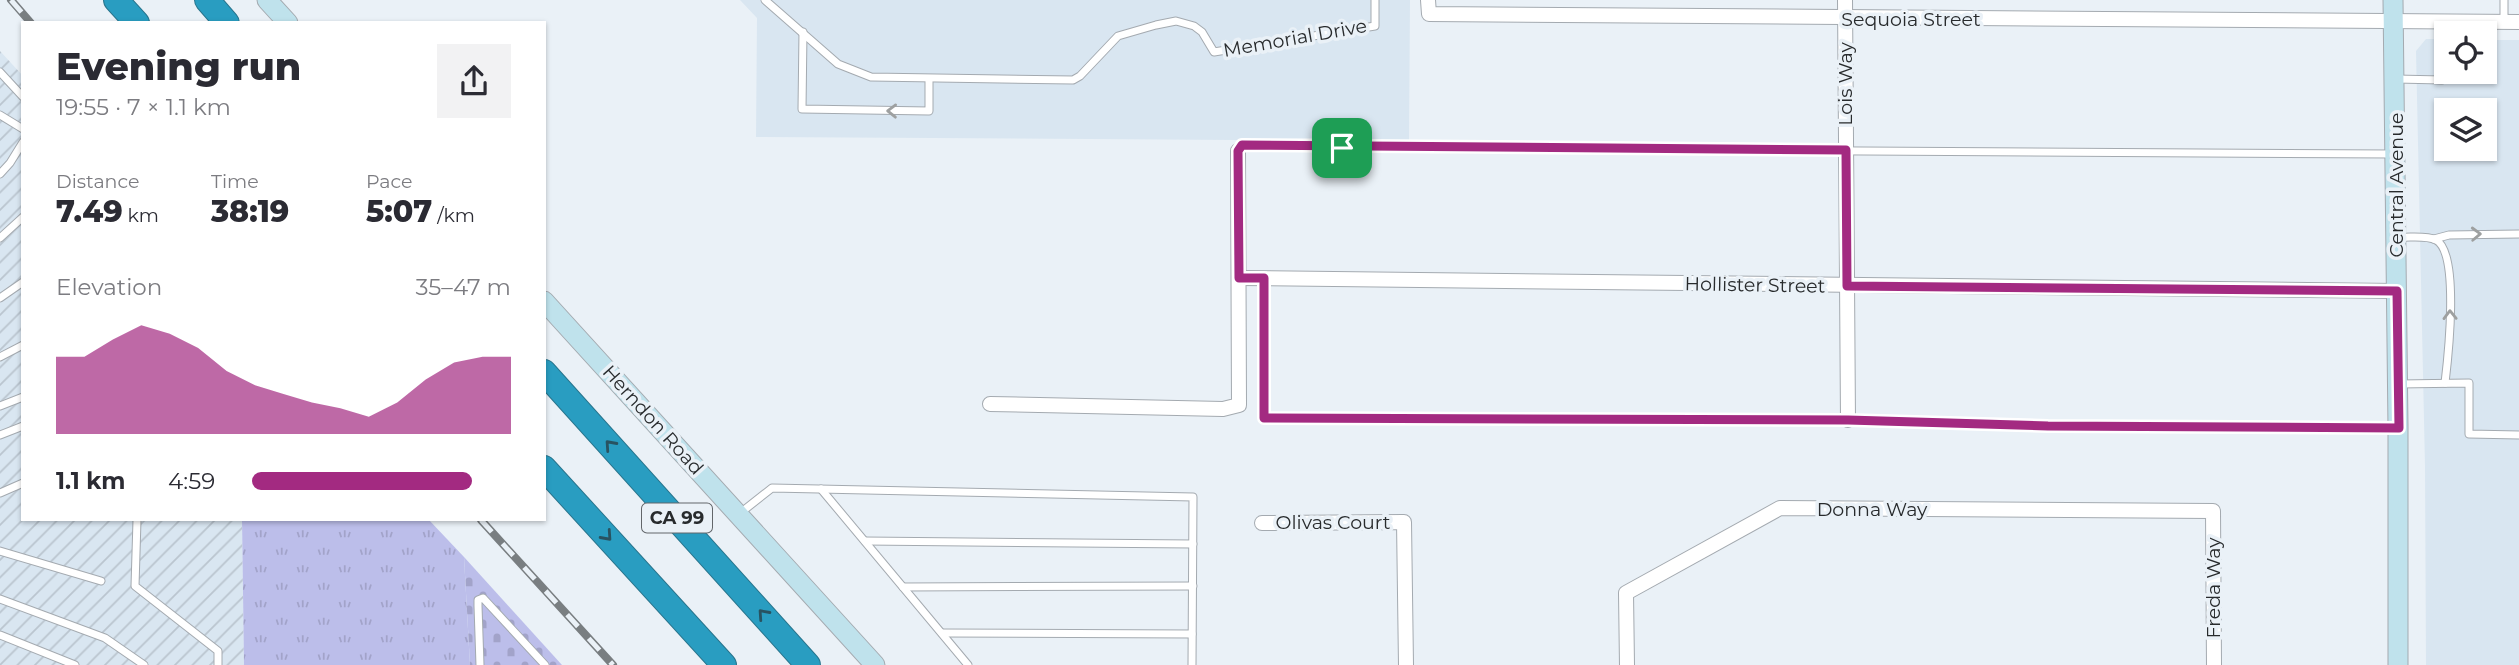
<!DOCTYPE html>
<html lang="en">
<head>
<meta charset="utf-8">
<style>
  :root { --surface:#fff; --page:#f2f2f3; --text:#2b2b33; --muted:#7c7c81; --accent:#a32a81 }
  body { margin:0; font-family:Montserrat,sans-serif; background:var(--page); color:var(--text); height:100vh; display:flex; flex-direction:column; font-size:26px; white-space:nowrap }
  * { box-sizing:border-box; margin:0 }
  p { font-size:23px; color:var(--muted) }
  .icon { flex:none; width:38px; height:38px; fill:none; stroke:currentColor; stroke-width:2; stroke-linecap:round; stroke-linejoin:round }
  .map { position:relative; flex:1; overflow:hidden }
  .panel { position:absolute; left:21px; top:21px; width:525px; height:500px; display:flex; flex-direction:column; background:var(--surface); border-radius:0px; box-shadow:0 2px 5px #0004 }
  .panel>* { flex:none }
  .fabs { position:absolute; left:2434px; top:21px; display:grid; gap:14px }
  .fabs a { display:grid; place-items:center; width:63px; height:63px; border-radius:0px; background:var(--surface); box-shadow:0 2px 5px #0004; font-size:35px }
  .pin { position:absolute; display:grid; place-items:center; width:60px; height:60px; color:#fff; margin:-30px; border-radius:14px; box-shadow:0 4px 10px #0006 }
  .round { display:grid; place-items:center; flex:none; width:74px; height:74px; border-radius:0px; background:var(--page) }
  .head { display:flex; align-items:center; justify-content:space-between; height:119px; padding:0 35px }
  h1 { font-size:38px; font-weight:800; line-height:52px }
  .stats { display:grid; grid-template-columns:repeat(3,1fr); gap:10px; height:119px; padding:7px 35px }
  .stats div { display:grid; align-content:center }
  .stats b { font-size:30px; font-weight:800 }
  .stats small { font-size:19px; font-weight:400 }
  .stats p { font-size:19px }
  .chart { height:196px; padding:14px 35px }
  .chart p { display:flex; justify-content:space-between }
  .chart svg { width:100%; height:126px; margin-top:7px; fill:var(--accent); opacity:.7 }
  ul { padding:0 35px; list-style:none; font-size:23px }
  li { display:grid; grid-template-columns:112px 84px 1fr; align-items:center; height:52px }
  li i { height:18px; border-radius:9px; background:var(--accent) }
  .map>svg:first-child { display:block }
</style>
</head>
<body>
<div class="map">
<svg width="2519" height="665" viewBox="0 0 2519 665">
  <defs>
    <pattern id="industrial-furrows" width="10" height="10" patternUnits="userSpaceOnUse" patternTransform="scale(1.75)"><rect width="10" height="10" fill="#d9e6f1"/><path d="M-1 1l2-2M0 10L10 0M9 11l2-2" fill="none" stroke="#bac5cf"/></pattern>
    <pattern id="grass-tufts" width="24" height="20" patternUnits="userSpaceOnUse" patternTransform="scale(1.75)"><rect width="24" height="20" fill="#bcbeea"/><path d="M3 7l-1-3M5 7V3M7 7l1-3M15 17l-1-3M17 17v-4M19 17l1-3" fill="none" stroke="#a2a3c9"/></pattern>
    <pattern id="cemetery-stones" width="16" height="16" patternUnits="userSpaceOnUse" patternTransform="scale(1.75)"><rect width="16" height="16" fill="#bcbeea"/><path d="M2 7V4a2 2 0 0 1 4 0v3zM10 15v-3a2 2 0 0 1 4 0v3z" fill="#a2a3c9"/></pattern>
  </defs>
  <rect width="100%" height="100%" fill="#eaf1f7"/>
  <g fill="#d9e6f1" fill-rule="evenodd">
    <polygon points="740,0 1410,0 1409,141 756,137 757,18"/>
    <path d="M 2426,39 L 2446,39 L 2446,72 L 2485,72 L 2485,40 L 2519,40 L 2519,665 L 2426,665 L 2425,466 L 2416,51 ZM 2446,110 L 2485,110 L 2485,149 L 2446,149 Z"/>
  </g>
  <polygon fill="url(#industrial-furrows)" points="0,51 23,76 23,520 242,520 244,665 0,665"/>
  <polygon fill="url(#grass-tufts)" points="242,520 429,520 464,557 470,665 244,665"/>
  <polygon fill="url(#cemetery-stones)" points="464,557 562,665 470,665"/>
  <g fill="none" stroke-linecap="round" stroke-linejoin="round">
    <defs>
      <g id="lane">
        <polyline points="765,0 838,64 871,77 1073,80 1080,76 1118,36 1156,25 1176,21 1194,26 1202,32 1214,52 1375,26 1375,0"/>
        <polyline points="2504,0 2504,21"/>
        <polyline points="803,32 802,109 929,111 929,80"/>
        <polyline points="0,72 23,97"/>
        <polyline points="2396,79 2442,80"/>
        <polyline points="0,115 23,129"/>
        <polyline points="1238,151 1242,145 1249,145 1342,148 2393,154"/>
        <polyline points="0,174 10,163 23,142"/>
        <path d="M 2398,237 C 2409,238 2426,235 2436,240 C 2460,253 2448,358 2445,383"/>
        <polyline points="0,238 23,217"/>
        <polyline points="2434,239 2449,235 2519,234"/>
        <polyline points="1263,279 1264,418 1848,420 2048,426 2398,428"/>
        <polyline points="0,298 23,282"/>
        <polyline points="0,357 23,345"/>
        <polyline points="2399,384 2469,383 2469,434 2519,435"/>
        <polyline points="0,406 23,397"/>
        <polyline points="0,435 23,426"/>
        <polyline points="821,489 968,665"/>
        <polyline points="0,493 23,483"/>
        <polyline points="739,514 772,488 1193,497 1192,665"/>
        <polyline points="137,520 135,586 218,651 218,665"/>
        <polyline points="865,541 1193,544"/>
        <polyline points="0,551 101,581"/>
        <polyline points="903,587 1193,586"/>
        <polyline points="0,599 105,638 144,665"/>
        <polyline points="942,633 1192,634"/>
        <polyline points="0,635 75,665"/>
        <polyline points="480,665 478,606 478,600 483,598 545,665"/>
      </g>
      <g id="street">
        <polyline points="1428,0 1429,14 2519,22"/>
        <polyline points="1845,0 1848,420"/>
        <polyline points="1239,278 2397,291"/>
        <polyline points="990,404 1223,409 1239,405 1238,151"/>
        <polyline points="1262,523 1404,522 1406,665"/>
        <polyline points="1627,665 1626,593 1780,508 2213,511 2214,665"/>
      </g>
      <g id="secondary">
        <polyline points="267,0 288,23"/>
        <polyline points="2393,0 2398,428 2398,665"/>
        <polyline points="544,301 875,665"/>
      </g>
      <g id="highway">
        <polyline points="116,0 137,23"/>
        <polyline points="207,0 227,23"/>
        <polyline points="544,372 808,665"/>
        <polyline points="544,468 724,665"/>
      </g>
    </defs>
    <use href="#lane" stroke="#a4aab0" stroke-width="9"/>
    <use href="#street" stroke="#a4aab0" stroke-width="16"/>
    <use href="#secondary" stroke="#a4aab0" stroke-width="21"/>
    <use href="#highway" stroke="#29758d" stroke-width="26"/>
    <use href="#lane" stroke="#fff" stroke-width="7"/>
    <use href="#street" stroke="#fff" stroke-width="14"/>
    <use href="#secondary" stroke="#bfe2ec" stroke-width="19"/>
    <use href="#highway" stroke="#299dc1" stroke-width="24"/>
    <defs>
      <g id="rail">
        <polyline points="11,0 31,23"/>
        <polyline points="481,520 613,665"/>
      </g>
    </defs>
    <use href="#rail" stroke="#797e81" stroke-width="8"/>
    <use href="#rail" stroke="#eaf1f7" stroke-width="5" stroke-dasharray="16" stroke-linecap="butt"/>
  </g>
  <defs><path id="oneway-chevron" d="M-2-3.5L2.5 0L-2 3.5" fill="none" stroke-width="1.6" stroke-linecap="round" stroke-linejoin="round" transform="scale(1.75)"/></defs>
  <g stroke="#9ea0a0">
    <use href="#oneway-chevron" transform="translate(892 111) rotate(-179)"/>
    <use href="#oneway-chevron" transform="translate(2476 234) rotate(-2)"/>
    <use href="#oneway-chevron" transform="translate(2450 315) rotate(-91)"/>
  </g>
  <g stroke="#285361">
    <use href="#oneway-chevron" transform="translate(610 445) rotate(-132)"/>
    <use href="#oneway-chevron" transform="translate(607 536) rotate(48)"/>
    <use href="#oneway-chevron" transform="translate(763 614) rotate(-132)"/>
  </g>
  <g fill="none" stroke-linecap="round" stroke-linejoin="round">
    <defs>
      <polygon id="route" points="1242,145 1846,150 1847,286 2397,291 2399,428 2048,426 1848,420 1264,418 1264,278 1239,278 1238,151"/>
    </defs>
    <use href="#route" stroke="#fff" stroke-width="14"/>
    <use href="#route" stroke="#a32a81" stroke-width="9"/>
  </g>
  <g text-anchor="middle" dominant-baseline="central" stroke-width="7" stroke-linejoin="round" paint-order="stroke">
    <rect fill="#eaf1f7" stroke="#62666a" stroke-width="2" x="642" y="503.5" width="70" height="29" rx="5"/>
    <g font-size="18" font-weight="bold" fill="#282b2d">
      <text x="677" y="518">CA 99</text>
    </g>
    <g font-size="19" fill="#282b2d" stroke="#eaf1f7">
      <text x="1911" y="19">Sequoia Street</text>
      <text transform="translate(1295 38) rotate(-10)">Memorial Drive</text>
      <text transform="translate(1845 84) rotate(-90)">Lois Way</text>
      <text transform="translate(2396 185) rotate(-90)">Central Avenue</text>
      <text transform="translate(1755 285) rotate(1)">Hollister Street</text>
      <text transform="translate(653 420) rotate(48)">Herndon Road</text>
      <text x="1872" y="509">Donna Way</text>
      <text x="1333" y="522">Olivas Court</text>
      <text transform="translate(2213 588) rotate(-90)">Freda Way</text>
    </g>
  </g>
</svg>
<div class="fabs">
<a><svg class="icon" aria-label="locate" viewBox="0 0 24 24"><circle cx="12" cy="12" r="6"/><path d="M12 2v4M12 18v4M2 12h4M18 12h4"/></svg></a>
<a><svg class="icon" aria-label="layers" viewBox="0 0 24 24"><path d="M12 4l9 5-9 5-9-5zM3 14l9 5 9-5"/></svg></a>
</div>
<div class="pin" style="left:1342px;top:148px;background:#1e9e55"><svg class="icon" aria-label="arrive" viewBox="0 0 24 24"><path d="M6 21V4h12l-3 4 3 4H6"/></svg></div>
<section class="panel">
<div class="head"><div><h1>Evening run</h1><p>19:55 · 7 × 1.1 km</p></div><a class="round"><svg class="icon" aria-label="share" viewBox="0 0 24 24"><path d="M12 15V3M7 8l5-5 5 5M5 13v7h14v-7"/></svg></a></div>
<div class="stats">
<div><p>Distance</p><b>7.49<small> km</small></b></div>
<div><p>Time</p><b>38:19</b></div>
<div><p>Pace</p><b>5:07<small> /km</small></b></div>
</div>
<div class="chart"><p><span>Elevation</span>35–47 m</p>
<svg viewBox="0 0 160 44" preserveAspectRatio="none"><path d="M0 44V17L10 17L20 11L30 6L40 9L50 14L60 22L70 27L80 30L90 33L100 35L110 38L120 33L130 25L140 19L150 17L160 17V44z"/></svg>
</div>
<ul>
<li><b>1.1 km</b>4:59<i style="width:85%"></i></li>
</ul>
</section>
</div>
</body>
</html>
